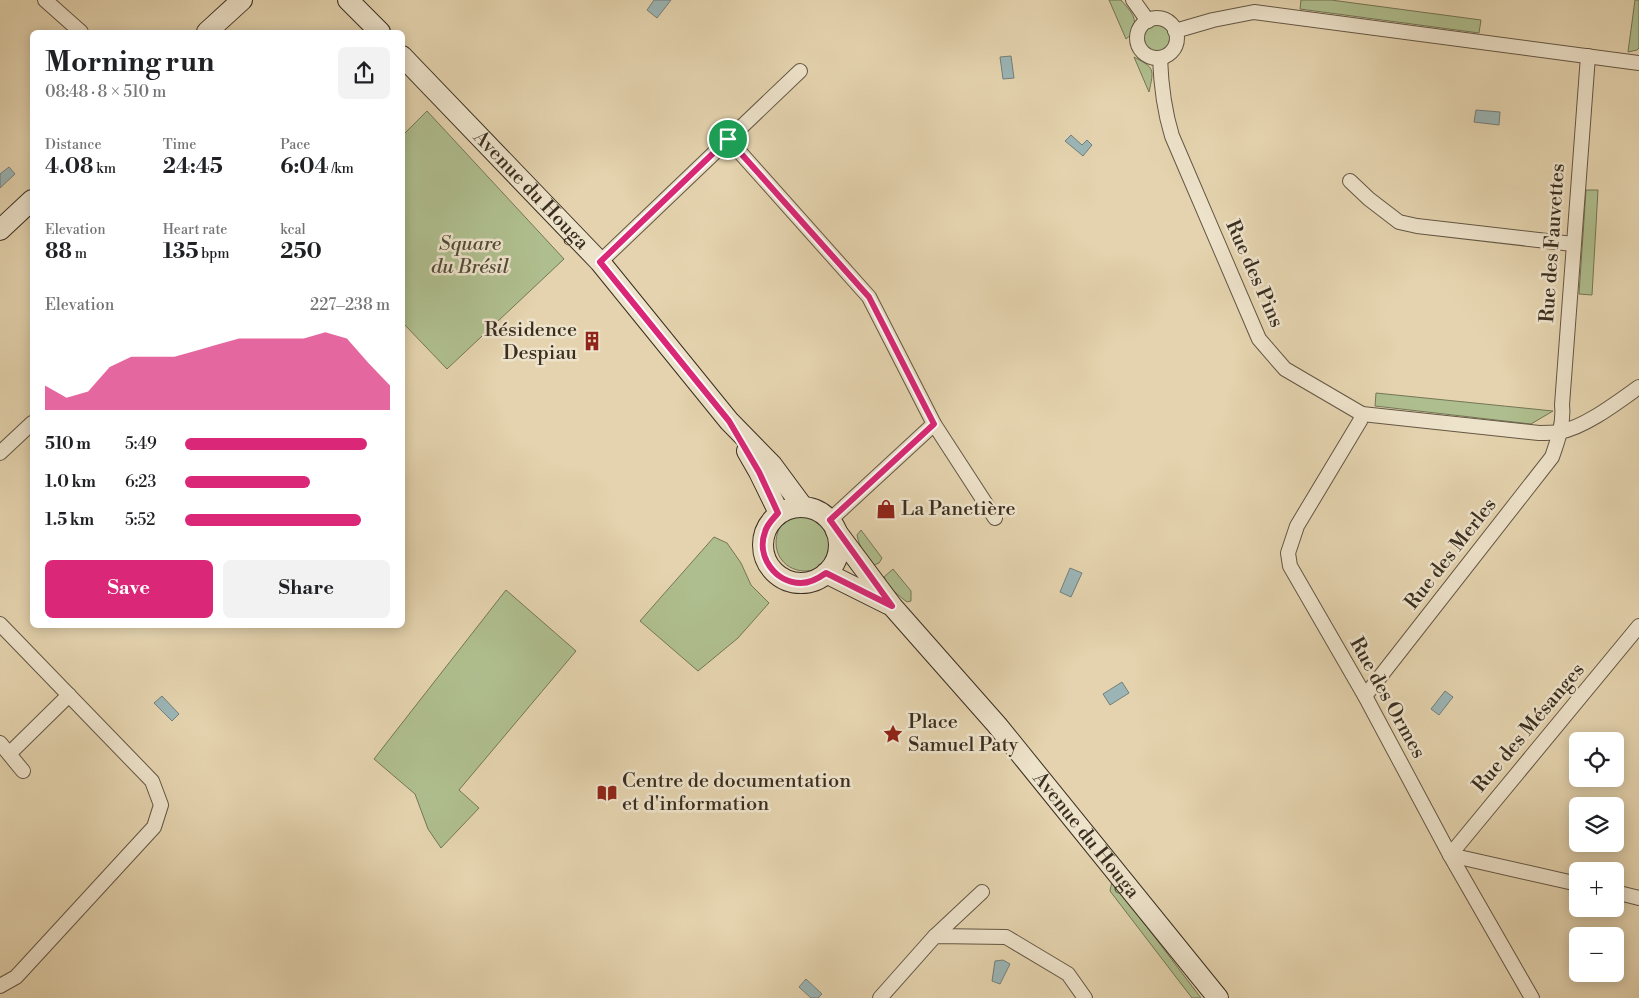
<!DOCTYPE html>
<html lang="en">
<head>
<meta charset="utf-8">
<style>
  :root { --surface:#fff; --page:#f2f2f2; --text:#202124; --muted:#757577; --accent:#db2777 }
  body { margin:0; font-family:"Libre Bodoni",serif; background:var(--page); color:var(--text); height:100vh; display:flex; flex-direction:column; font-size:19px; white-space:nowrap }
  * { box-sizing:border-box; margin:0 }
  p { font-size:16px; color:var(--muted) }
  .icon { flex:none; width:28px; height:28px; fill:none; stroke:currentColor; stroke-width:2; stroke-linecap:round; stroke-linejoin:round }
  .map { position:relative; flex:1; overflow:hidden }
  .panel { position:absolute; left:30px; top:30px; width:375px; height:598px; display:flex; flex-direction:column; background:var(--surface); border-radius:8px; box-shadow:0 2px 12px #0003 }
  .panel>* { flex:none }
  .tools { position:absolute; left:1569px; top:732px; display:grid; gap:10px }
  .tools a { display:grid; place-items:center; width:55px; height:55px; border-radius:8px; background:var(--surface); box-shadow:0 2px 12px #0003; font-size:25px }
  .pin { position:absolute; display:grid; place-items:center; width:42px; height:42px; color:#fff; margin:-21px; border:2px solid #fff; border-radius:50%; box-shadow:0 1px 5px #0007 }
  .round { display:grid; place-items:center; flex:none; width:52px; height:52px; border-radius:8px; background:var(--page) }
  .headline { display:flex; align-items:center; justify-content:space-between; height:85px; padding:0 15px }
  h1 { font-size:28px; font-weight:700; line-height:38px }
  .stats { display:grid; grid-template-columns:repeat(3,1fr); gap:8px; height:85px; padding:5px 15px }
  .stats div { display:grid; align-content:center }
  .stats b { font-size:21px; font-weight:700 }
  .stats small { font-size:14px; font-weight:400 }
  .stats p { font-size:14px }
  .chart { height:140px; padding:10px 15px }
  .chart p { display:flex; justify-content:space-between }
  .chart svg { width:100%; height:90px; margin-top:5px; fill:var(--accent); opacity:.7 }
  .cta { display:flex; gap:10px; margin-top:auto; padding:10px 15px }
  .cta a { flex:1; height:58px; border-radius:8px; background:var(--accent); color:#fff; font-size:20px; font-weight:700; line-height:58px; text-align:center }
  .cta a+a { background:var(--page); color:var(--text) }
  ul { padding:0 15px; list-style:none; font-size:16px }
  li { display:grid; grid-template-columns:80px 60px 1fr; align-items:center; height:38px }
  li i { height:12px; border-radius:6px; background:var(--accent) }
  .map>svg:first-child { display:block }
</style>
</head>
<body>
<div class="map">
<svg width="1639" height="998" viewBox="0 0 1639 998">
  <rect width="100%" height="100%" fill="#e4d3ae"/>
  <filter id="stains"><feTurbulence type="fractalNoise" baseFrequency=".004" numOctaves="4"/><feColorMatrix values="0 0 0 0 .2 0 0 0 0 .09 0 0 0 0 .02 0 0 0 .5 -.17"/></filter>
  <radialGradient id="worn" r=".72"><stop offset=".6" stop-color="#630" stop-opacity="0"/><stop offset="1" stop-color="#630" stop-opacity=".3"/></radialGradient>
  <g fill="#afbe8e" stroke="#747657">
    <path d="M 1109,0 L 1121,0 C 1131,12 1137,16 1134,32 L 1126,39 Z"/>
    <polygon points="1301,0 1331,0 1481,20 1479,33 1300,9"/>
    <polygon points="1635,0 1639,0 1639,48 1637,50 1628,52"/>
    <circle cx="1157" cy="38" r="13"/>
    <path d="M 1134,57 C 1155,68 1154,69 1149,92 Z"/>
    <polygon points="427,111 564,259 447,369 403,323 403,135"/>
    <polygon points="1586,190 1598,190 1592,295 1579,294"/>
    <polygon points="1376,393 1553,411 1531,424 1375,406"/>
    <path d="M 807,513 L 818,517 L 828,532 L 832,549 C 830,553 827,558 824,562 C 819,569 812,571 804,571 C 782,570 770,549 779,529 C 780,526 782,521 784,519 C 791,514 799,514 807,513 Z"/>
    <path d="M 861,530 L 882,558 L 879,563 L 874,565 C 866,559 859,546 857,535 Z"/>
    <polygon points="714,537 727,543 741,563 751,585 769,603 738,638 698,671 640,621"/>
    <path d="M 893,569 L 911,591 L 911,601 L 907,602 C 899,596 888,587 884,577 Z"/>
    <polygon points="506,590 576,651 459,790 479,808 441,848 428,829 415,794 374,759"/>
    <polygon points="1112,881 1201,998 1192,998 1110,891"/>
  </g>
  <g fill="#9bb5b6" stroke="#747f7a">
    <polygon points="654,0 671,0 657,18 647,10"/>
    <polygon points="1011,56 1014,78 1003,79 1000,57"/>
    <polygon points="1476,110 1500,112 1499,125 1474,122"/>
    <polygon points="1071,135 1082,145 1087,140 1092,145 1083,156 1065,141"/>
    <polygon points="9,167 15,174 0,188 0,174"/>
    <polygon points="1070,568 1082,573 1071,597 1060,592"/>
    <polygon points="1122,682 1129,693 1110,705 1103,694"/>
    <polygon points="1445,691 1453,697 1439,715 1431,709"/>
    <polygon points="162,696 179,714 172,721 154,703"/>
    <polygon points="1003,960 1010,964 1000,984 992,981 995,961"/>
    <polygon points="806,979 822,994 818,998 811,998 799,987"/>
  </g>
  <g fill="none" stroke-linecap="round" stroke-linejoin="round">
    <defs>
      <g id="street">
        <polyline points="45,0 81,32"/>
        <polyline points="1133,0 1148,21"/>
        <circle cx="1157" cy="38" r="20"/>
        <polyline points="1175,31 1213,20 1254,12 1639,63"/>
        <path d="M 1160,58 C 1161,85 1164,110 1172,136 L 1259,339 L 1285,369 L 1362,414 L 1539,433 C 1545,433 1552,433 1559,432 C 1584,428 1618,402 1639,387"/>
        <polyline points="728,139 869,297 934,424 995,518"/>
        <polyline points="1350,181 1369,199 1399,222 1417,226 1573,244"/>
        <polyline points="600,262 800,71"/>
        <polyline points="1362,414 1360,421 1297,526 1288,553 1290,566 1365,696 1450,855 1532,998"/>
        <polyline points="0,453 32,423"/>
        <polyline points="830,520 934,424"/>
        <polyline points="0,624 152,781 161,805 154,827 16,977 0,986"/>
        <path d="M 1365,696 L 1552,457 C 1558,440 1564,423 1562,405 L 1588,56"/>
        <polyline points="0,743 23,771"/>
        <polyline points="10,753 69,695"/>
        <polyline points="1450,855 1639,626"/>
        <polyline points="1450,855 1578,884"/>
        <polyline points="1615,892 1639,898"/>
        <polyline points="935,936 982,892"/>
        <polyline points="880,998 935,936 1006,937 1068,974 1085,998"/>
      </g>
      <g id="secondary">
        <polyline points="348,0 380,32"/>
        <polyline points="207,32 242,0"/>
        <path id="s1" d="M 402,56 L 600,262 L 729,421 L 772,465 L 803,507"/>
        <polyline points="0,230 32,200"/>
        <polyline points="747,451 759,472 779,513"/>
        <circle cx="801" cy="545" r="38"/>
        <path id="s2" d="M 836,531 L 892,606 L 997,725 L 1218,998"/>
        <polyline points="826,573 888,604"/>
      </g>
    </defs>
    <use href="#street" stroke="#645744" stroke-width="16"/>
    <use href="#secondary" stroke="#392e20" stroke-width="22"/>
    <use href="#street" stroke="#ede2ca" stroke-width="14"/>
    <use href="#secondary" stroke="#ede2ca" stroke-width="20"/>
  </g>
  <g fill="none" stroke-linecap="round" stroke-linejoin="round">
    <defs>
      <path id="route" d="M 728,139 L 869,297 L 934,424 L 830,520 L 892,606 L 826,573 C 819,578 811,583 801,583 C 775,583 756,556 765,532 C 767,524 773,519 778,513 L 759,472 L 729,421 L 600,262 Z"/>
    </defs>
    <use href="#route" stroke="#fff" stroke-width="10"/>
    <use href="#route" stroke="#db2777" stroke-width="6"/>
  </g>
  <defs>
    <symbol id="building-bare" viewBox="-9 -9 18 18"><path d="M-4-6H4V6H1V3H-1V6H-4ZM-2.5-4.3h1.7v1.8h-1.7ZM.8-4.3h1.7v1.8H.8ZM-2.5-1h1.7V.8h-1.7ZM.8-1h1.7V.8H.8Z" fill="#8f2418" stroke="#ede2ca" stroke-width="2.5" paint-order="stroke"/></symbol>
    <symbol id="shop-bare" viewBox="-9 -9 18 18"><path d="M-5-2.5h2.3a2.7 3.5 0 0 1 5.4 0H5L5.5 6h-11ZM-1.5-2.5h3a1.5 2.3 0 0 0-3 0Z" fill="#8f2418" stroke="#ede2ca" stroke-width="2.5" paint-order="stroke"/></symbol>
    <symbol id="sight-bare" viewBox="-9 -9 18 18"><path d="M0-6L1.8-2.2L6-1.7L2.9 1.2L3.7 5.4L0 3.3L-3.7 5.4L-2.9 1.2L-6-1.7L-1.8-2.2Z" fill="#8f2418" stroke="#ede2ca" stroke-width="2.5" paint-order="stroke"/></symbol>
    <symbol id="library-bare" viewBox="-9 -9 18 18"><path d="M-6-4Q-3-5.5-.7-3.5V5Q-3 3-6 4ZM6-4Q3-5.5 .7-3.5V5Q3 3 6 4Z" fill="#8f2418" stroke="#ede2ca" stroke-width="2.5" paint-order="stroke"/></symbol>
  </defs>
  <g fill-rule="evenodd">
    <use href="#building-bare" x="578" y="327" width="28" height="28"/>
    <use href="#shop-bare" x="872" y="495" width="28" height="28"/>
    <use href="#sight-bare" x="879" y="720" width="28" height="28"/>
    <use href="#library-bare" x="593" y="779" width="28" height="28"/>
  </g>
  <g text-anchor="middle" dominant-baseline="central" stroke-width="5" stroke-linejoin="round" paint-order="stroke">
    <g font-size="20" fill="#392e20" stroke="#ede2ca">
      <text stroke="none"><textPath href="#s1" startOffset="186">Avenue du Houga</textPath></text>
      <text transform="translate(1553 243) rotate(-86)">Rue des Fauvettes</text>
      <text transform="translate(1254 274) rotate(66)">Rue des Pins</text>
      <text transform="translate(1451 554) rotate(-52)">Rue des Merles</text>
      <text transform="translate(1387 698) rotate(61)">Rue des Ormes</text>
      <text transform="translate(1529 728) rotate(-50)">Rue des Mésanges</text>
      <text stroke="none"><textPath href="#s2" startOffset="394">Avenue du Houga</textPath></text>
    </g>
    <g font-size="20" font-style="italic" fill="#514b36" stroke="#ede2ca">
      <text x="470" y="244">Square<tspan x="470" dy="23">du Brésil</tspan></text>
    </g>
    <g font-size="20" fill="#392e20" stroke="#ede2ca" text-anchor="start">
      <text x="577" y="330" text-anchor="end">Résidence<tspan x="577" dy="23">Despiau</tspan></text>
      <text x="901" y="509">La Panetière</text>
      <text x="908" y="722">Place<tspan x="908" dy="23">Samuel Paty</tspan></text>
      <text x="622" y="781">Centre de documentation<tspan x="622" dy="23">et d'information</tspan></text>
    </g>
  </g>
  <rect width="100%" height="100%" filter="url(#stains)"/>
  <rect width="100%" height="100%" fill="url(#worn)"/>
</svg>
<div class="tools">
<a><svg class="icon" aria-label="locate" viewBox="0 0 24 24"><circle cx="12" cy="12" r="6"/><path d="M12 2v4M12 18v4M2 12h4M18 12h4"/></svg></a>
<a><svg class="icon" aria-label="layers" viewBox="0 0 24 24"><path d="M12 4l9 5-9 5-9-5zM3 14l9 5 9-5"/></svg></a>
<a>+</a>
<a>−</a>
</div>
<div class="pin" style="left:728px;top:139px;background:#1e9e55"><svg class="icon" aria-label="arrive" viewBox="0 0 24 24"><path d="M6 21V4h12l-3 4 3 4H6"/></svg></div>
<section class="panel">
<div class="headline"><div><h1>Morning run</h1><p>08:48 · 8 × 510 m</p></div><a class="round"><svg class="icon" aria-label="share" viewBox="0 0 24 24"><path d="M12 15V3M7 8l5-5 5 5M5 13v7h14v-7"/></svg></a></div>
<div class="stats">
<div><p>Distance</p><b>4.08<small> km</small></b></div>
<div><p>Time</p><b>24:45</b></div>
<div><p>Pace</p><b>6:04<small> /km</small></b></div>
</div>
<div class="stats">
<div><p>Elevation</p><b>88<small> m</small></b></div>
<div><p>Heart rate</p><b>135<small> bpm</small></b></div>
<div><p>kcal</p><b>250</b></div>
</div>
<div class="chart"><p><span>Elevation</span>227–238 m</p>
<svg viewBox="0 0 160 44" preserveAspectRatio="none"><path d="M0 44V32L10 38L20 35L30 23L40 18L50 18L60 18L70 15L80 12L90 9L100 9L110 9L120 9L130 6L140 9L150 21L160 32V44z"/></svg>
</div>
<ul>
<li><b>510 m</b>5:49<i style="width:89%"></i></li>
<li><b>1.0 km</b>6:23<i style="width:61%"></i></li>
<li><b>1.5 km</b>5:52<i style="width:86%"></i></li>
</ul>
<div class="cta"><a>Save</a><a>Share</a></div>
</section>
</div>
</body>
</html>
